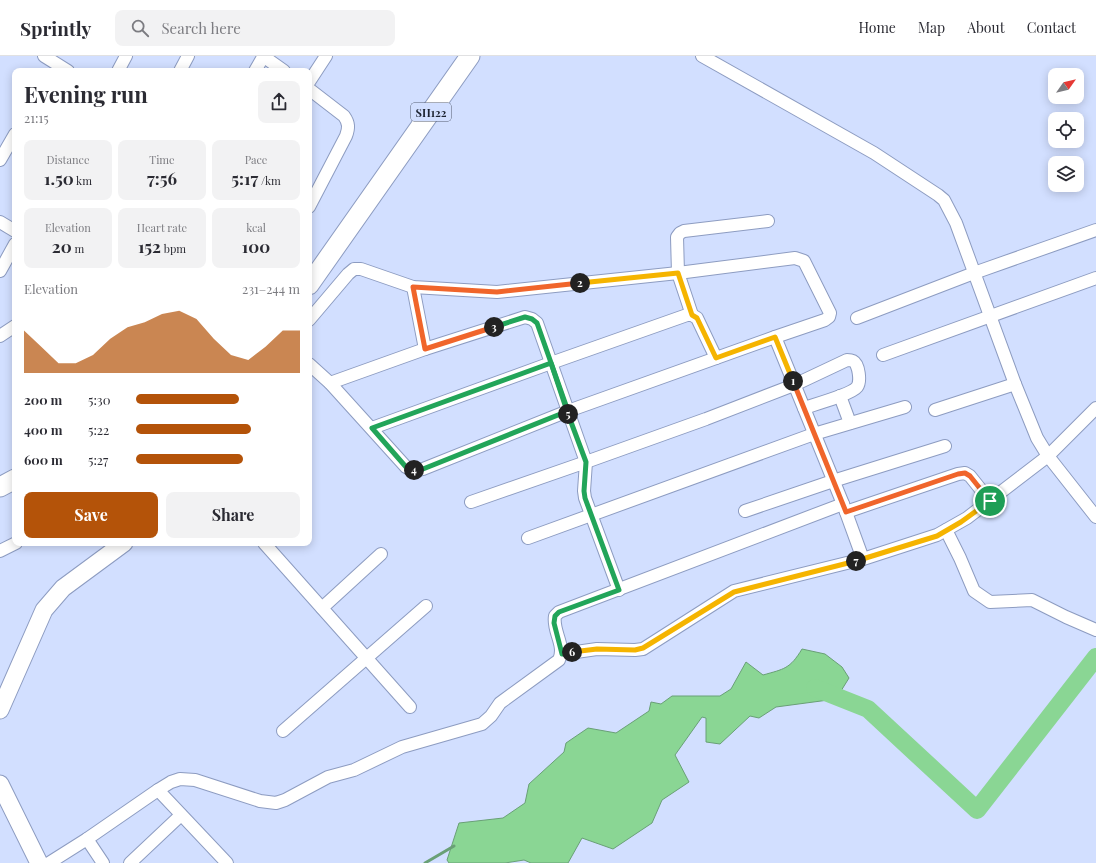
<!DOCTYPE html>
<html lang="en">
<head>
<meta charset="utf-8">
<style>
  :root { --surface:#fff; --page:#f2f2f3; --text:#2b2b33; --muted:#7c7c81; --line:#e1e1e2; --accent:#b45309 }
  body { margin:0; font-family:"Playfair Display",serif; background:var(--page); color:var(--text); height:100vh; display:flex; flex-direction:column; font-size:15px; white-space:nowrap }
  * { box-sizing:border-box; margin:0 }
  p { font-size:13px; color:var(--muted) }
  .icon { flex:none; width:22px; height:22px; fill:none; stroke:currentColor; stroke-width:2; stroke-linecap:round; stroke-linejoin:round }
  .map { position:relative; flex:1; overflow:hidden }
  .details { position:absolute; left:12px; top:12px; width:300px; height:478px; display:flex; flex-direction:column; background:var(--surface); border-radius:8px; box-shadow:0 2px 10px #0003 }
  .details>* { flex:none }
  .needle { width:26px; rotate:56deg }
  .buttons { position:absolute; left:1048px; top:12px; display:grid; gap:8px }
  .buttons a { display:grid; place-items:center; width:36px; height:36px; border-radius:8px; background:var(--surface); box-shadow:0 2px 10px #0003; font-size:20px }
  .pin { position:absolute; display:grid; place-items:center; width:34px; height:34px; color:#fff; margin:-17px; border:2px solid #fff; border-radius:50%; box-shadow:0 1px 4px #0007 }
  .km { position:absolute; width:20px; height:20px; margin:-10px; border-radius:50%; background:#222; color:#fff; font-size:11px; line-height:20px; text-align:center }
  .round { display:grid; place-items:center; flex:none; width:42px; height:42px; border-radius:8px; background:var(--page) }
  .overview { display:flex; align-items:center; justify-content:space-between; height:68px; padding:0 12px }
  h1 { font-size:22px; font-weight:700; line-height:30px }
  .stats { display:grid; grid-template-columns:repeat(3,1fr); gap:6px; height:68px; padding:4px 12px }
  .stats div { display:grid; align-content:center; border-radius:8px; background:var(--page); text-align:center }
  .stats b { font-size:17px; font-weight:700 }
  .stats small { font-size:11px; font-weight:400 }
  .stats p { font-size:11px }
  .chart { height:112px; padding:8px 12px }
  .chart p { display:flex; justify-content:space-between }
  .chart svg { width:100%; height:72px; margin-top:4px; fill:var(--accent); opacity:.7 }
  .button { display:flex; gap:8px; margin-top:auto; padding:8px 12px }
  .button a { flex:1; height:46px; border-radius:8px; background:var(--accent); color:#fff; font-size:16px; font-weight:700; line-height:46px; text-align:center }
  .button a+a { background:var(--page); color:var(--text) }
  ul { padding:0 12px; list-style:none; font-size:13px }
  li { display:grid; grid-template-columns:64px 48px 1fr; align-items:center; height:30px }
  li i { height:10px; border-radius:5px; background:var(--accent) }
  header { display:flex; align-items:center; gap:24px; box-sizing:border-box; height:56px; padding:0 20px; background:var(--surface); border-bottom:1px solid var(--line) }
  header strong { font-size:19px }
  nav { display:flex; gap:22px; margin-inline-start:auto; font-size:14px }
  .search { width:280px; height:36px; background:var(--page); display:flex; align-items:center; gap:10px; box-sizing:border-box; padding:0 14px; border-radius:8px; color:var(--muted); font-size:15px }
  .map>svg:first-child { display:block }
</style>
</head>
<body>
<header>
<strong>Sprintly</strong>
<div class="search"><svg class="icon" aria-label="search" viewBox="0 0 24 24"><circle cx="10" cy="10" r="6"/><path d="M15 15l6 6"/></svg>Search here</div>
<nav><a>Home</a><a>Map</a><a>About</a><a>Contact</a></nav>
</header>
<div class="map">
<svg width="1096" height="807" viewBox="0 0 1096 807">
  <rect width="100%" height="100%" fill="#d2dfff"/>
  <path fill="#8ad694" stroke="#69a076" d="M 802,593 L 825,598 L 842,611 L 849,622 L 836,643 L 776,651 L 759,662 L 750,660 L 720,688 L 706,686 L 706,662 L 702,661 L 675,699 L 689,726 L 662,744 L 652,767 L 613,793 L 582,782 L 568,807 L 531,807 L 524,804 L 505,807 L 449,807 L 447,804 L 459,767 L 503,762 L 525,747 L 529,728 L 564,696 L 566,687 L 588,672 L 616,677 L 649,655 L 651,646 L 661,648 L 672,640 L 720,640 L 731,633 L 746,606 L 763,619 C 784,613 790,613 802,593 Z"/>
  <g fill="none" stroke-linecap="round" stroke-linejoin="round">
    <polyline stroke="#69a076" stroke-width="3" points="425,807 454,790"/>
    <polyline stroke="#8ad694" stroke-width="18" points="815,632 868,653 977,754 1096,601"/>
    <defs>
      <g id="street">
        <polyline points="44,0 68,15"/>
        <polyline points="263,0 284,15"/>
        <polyline points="702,0 874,97 938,139 944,144 956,167 1015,328 1037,382 1048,400 1096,461"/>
        <polyline points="118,15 126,0"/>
        <polyline points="180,15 188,0"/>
        <polyline points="255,15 263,1"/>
        <polyline points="309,26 326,0"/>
        <path d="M 309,33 L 344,60 C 349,67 349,72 346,80 L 309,151"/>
        <polyline points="0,104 15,78"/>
        <polyline points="0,166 15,175"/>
        <polyline points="0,215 15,188"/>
        <path d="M 413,231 L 425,293 L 525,261 L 532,263 L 537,267 L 586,406 L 706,363 L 794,329 L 847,304 C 849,304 851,304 853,305 C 859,308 861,326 857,331 C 852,338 813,349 804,352"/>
        <polyline points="692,259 678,217 677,181 680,177 684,175 768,165"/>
        <polyline points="857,262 974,217 1096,174"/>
        <polyline points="309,264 348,218 354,213 361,213 413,231 497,236 678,217 795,202 804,205 830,257 829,261 825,264 775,281 568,355 423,413 414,415 406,411 330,327 309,308"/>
        <polyline points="0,280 15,270"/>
        <polyline points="775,281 843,448 863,503"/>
        <polyline points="883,299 1096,222"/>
        <polyline points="330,327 425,293"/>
        <polyline points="840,340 850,367"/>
        <polyline points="935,354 1015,328"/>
        <polyline points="372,372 551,307 687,259 692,259 697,262 716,302"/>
        <polyline points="471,446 586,406 584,435 585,442 619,534"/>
        <polyline points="745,455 833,425 945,390"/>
        <polyline points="846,456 958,418 965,417 970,420 990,445"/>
        <polyline points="946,474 960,502 974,535 990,546 1032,544 1066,561 1096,574"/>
        <polyline points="528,482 814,378 905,351"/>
        <polyline points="264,487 410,651"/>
        <polyline points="0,495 16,487"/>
        <polyline points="322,552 381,498"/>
        <polyline points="562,598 597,593 635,594 643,593 734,535 863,503 937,479 967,462 1048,400 1096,352"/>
        <polyline points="283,675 426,550"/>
        <polyline points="158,734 227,807"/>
        <polyline points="87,783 103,807"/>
        <path d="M 49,807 L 87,783 L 158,734 L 171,726 L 180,723 L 195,724 L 260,745 L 276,747 L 285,744 L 328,721 L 354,714 L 402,691 L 482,668 L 491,660 L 500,647 L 559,604 C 566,589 552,575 555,560 L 559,556 L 843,448"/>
        <polyline points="130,807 181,759"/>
      </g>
      <g id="secondary">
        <polyline points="0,654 44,554 63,532 124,487"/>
        <polyline points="0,728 39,807"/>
      </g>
      <g id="primary">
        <polyline points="309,229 470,0"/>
        <polyline points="0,431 15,423"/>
      </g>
    </defs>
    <use href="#street" stroke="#8d9cc1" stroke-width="14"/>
    <use href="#secondary" stroke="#8d9cc1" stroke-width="19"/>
    <use href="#primary" stroke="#8d9cc1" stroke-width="21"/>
    <use href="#street" stroke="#fff" stroke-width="12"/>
    <use href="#secondary" stroke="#fff" stroke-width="17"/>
    <use href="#primary" stroke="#fff" stroke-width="19"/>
  </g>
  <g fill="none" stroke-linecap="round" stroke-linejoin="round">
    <defs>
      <polyline id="split-1" points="793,325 846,456 958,418 965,417 970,420 990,445"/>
      <polyline id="split-2" points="580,227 678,217 692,259 697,262 716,302 775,281 793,325"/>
      <polyline id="split-3" points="494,271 425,293 413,231 497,236 580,227"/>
      <polyline id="split-4" points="414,414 423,413 568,355 537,267 532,263 525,261 494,271"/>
      <polyline id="split-5" points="414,414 406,411 372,372 551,307 568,358"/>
      <polyline id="split-6" points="568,358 586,406 584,435 585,442 619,534 559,556 555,560 554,567 562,598 572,596"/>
      <polyline id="split-7" points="572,596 597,593 635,594 643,592 734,536 856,505"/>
      <polyline id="split-8" points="856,505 937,480 961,466 990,445"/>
    </defs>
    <use href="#split-1" stroke="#fff" stroke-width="8"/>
    <use href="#split-2" stroke="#fff" stroke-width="8"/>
    <use href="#split-3" stroke="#fff" stroke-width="8"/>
    <use href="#split-4" stroke="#fff" stroke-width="8"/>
    <use href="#split-5" stroke="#fff" stroke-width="8"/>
    <use href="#split-6" stroke="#fff" stroke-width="8"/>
    <use href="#split-7" stroke="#fff" stroke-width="8"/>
    <use href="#split-8" stroke="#fff" stroke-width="8"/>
    <use href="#split-1" stroke="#f0652b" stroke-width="5"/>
    <use href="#split-2" stroke="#f5b400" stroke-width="5"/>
    <use href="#split-3" stroke="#f0652b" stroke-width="5"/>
    <use href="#split-4" stroke="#22a559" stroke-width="5"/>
    <use href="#split-5" stroke="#22a559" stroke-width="5"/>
    <use href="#split-6" stroke="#22a559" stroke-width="5"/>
    <use href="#split-7" stroke="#f5b400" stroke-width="5"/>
    <use href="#split-8" stroke="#f5b400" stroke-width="5"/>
  </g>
  <g text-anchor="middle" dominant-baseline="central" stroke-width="3.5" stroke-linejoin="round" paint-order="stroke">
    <rect fill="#d2dfff" stroke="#535b6e" stroke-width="1" x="411" y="47" width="40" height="18" rx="3"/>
    <g font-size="11" font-weight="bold" fill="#1c2230">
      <text x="431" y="56">SH122</text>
    </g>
  </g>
</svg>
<div class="buttons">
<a><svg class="needle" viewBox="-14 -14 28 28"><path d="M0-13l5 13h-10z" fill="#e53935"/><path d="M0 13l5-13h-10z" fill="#7c7c81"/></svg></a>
<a><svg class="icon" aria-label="locate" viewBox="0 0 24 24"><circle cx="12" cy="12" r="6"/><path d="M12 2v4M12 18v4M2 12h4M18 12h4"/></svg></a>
<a><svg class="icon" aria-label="layers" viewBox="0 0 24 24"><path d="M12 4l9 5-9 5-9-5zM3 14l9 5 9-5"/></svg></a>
</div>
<div class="pin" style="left:990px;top:445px;background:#1e9e55"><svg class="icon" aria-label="arrive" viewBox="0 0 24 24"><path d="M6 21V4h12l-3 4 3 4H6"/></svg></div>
<b class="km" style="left:793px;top:325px">1</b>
<b class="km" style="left:580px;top:227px">2</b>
<b class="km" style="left:494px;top:271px">3</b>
<b class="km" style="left:414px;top:414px">4</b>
<b class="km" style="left:568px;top:358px">5</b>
<b class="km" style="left:572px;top:596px">6</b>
<b class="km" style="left:856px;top:505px">7</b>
<section class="details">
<div class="overview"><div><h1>Evening run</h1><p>21:15</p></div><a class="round"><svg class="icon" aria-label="share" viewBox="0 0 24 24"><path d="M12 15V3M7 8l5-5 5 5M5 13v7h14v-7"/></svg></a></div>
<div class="stats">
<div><p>Distance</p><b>1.50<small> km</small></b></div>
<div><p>Time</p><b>7:56</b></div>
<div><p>Pace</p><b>5:17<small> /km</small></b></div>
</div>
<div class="stats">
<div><p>Elevation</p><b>20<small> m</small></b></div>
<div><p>Heart rate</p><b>152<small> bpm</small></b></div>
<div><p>kcal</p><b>100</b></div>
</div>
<div class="chart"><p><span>Elevation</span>231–244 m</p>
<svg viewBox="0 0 160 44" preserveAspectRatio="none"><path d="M0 44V18L10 28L20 38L30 38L40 33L50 23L60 16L70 13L80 8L90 6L100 11L110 23L120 33L130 36L140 28L150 18L160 18V44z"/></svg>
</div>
<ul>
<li><b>200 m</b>5:30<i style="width:63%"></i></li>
<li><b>400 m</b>5:22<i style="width:70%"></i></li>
<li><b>600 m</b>5:27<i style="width:65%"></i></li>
</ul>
<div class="button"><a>Save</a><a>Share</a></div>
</section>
</div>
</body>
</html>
